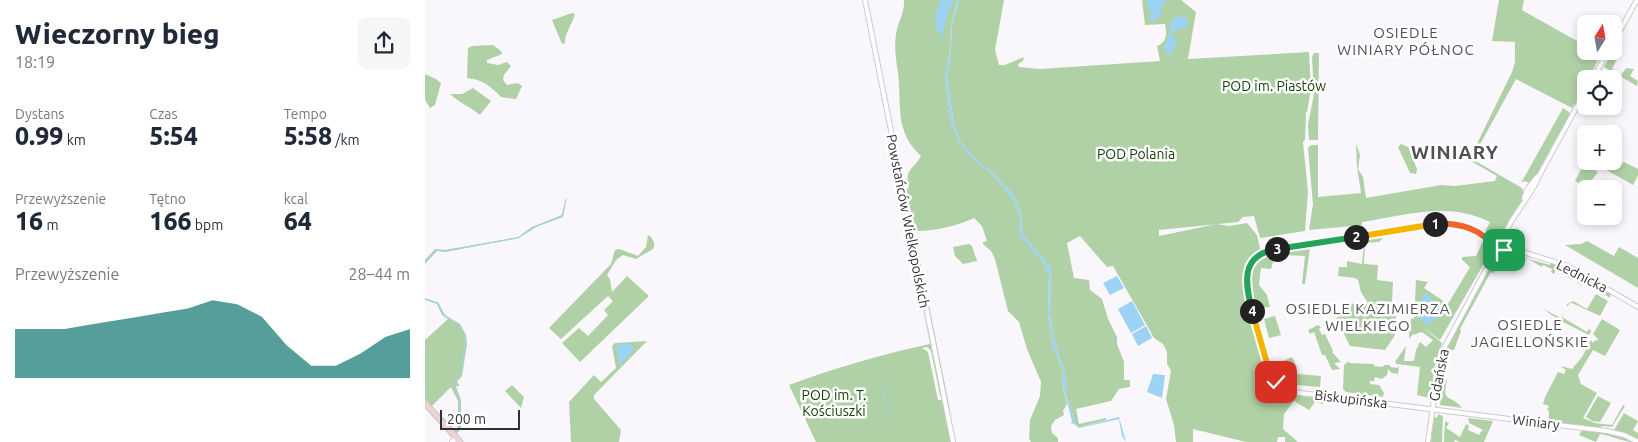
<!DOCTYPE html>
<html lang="pl">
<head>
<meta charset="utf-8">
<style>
  :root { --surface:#fff; --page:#f6f6f7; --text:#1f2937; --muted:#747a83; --accent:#0f766e }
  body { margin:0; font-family:Ubuntu,sans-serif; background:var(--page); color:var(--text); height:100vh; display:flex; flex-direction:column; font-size:19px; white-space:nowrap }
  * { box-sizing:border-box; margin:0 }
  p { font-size:16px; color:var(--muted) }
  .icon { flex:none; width:28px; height:28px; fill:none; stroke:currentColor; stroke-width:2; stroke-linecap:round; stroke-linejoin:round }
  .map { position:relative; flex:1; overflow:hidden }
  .sheet { display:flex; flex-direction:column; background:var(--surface); width:425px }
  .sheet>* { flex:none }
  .needle { width:32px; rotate:11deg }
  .fabs { position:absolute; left:1152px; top:15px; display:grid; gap:10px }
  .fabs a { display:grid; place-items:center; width:45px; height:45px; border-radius:8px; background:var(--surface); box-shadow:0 2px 8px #0003; font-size:25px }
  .scale { position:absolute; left:15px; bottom:12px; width:80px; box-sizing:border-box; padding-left:5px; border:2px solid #313132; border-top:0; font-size:14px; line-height:18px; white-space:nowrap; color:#313132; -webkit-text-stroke:4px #fff; paint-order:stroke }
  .pin { position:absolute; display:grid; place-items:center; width:42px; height:42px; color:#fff; margin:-21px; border-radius:10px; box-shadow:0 2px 8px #0006 }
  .km { position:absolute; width:25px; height:25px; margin:-12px; border-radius:50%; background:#222; color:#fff; font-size:14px; line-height:25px; text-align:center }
  .round { display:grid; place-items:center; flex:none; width:52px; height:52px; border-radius:8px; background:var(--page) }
  .headline { display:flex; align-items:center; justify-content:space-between; height:85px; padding:0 15px }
  h1 { font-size:28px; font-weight:800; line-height:38px }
  .figures { display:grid; grid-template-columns:repeat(3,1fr); gap:8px; height:85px; padding:5px 15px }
  .figures div { display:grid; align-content:center }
  .figures b { font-size:25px; font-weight:800 }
  .figures small { font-size:14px; font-weight:400 }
  .figures p { font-size:14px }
  .chart { height:140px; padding:10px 15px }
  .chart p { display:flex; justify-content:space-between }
  .chart svg { width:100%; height:90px; margin-top:5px; fill:var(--accent); opacity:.7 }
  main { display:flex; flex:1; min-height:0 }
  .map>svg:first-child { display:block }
</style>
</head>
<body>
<main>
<section class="sheet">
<div class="headline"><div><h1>Wieczorny bieg</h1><p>18:19</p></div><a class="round"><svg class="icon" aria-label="share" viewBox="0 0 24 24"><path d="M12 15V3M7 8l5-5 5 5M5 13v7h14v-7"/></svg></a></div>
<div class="figures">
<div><p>Dystans</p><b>0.99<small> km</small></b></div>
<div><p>Czas</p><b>5:54</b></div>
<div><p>Tempo</p><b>5:58<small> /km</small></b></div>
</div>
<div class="figures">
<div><p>Przewyższenie</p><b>16<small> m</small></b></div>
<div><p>Tętno</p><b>166<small> bpm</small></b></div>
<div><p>kcal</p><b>64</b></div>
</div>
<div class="chart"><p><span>Przewyższenie</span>28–44 m</p>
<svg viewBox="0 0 160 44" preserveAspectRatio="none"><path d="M0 44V20L10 20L20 20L30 18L40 16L50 14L60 12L70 10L80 6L90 8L100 14L110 28L120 38L130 38L140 32L150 24L160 20V44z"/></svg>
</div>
</section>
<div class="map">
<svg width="1213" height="442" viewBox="0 0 1213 442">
  <rect width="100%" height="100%" fill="#f9f7fc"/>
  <g fill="#b0d1a5" fill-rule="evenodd">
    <path d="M 479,0 L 532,0 L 526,25 L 525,51 L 520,77 L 526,123 L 534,142 L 549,160 L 566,173 L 588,199 L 594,214 L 594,233 L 618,262 L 624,274 L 623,315 L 628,346 L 638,372 L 637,383 L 642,404 L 638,411 L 639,415 L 630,420 L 626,426 L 627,433 L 633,438 L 633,442 L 606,442 L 604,438 L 605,420 L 615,396 L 616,382 L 602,349 L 594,322 L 583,311 L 570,259 L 566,251 L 558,244 L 558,242 L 562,241 L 557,226 L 549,218 C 532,226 506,232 489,231 L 523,400 L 530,442 L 479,190 L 484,188 C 479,169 488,170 496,156 C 469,131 477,106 473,73 C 471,59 469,48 471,34 C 473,22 480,12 479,0 Z"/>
    <path d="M 534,0 L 579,0 L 570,50 L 574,65 L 580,65 L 599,57 L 598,61 L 593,64 L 594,67 L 615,69 L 735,61 L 732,46 C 742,42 742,34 740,24 L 720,25 L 717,0 L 756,0 L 771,12 L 763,59 L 884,52 L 886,89 L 882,112 L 881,112 L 880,140 L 878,142 L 883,192 L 880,231 L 835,238 L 829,216 L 818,217 L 813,222 L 734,230 L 734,236 L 792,224 L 804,226 L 822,223 L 832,235 L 835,249 L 821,270 L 819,293 L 841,372 L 843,372 L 842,374 L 840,373 L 839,377 L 846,378 C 860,399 888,397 911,399 L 908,405 L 907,402 L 898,402 L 898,404 L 890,402 L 884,410 L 869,401 L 859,414 L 858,429 L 873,442 L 860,442 L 860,437 L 853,437 L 852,442 L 821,442 L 768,429 L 768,442 L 751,442 L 749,425 L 741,399 L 746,371 L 742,364 L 742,352 L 738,344 L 729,338 L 688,266 L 682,267 L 655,236 L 642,243 L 649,278 L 664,280 L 665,290 L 677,299 L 683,319 L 692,337 L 692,344 L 699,362 L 699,380 L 705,380 L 705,387 L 694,389 L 686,401 L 651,409 L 654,424 L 681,418 L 681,420 L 655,427 L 651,426 L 641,393 L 640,372 L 634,357 L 628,334 L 625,315 L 626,268 L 597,234 L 596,213 L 589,195 L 566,171 L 551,160 L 542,150 L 535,141 L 529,124 L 522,77 L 525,62 L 527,25 Z"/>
    <path d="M 1074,0 L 1099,0 L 1097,10 L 1161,46 L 1161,51 L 1171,51 L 1176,54 L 1165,76 L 1161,79 L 1159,90 L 1147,108 L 1091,79 L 1047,159 L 1097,188 C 1103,200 1086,222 1078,233 L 1076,233 L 1072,238 L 1060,232 L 1065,222 C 1024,201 980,215 937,222 L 937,225 L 884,230 L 888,204 L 883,148 L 886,145 L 893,145 L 893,197 L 936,193 L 932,167 L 931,143 L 935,155 L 933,169 L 938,177 L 941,198 L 1016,185 L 1030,186 L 1070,181 L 1072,176 L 1044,160 L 1087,72 L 1090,62 L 1090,42 L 1067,41 Z"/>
    <path d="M 147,13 L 150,14 C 147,25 140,32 140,43 L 137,44 L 127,20 Z"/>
    <path d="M 68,45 L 76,51 L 77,54 L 62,60 L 62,63 L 73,65 L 82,62 L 86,66 L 79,75 L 78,80 L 82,85 L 93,83 L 97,86 L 91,99 L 76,97 C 65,86 59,80 42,78 L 43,48 L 47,46 Z"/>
    <polygon points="889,53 894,53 893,140 884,140 883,125 889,94 887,57"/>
    <polygon points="1185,56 1192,59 1187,69 1197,74 1201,68 1209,69 1205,76 1213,81 1212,86 1179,67"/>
    <polygon points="0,74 11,79 16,83 10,105 5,108 0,100"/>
    <path d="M 48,88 L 66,101 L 55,115 C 45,107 35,103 25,94 L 37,94 Z"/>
    <polygon points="1138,108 1144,112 1145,115 1114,172 1105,183 1099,181 1096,183"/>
    <polygon points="976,144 983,147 992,169 991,174 985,173 973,147"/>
    <polygon points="1167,161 1186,161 1193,166 1199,162 1213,169 1213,175 1208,185 1176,167 1175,168 1166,163"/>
    <polygon points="1159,164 1173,172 1161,188 1150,181"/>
    <polygon points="142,197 138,217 113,226 93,238 21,252 12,251 0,264 0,260 10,249 20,250 93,237 107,227 137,215"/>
    <path d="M 223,235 C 228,237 231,245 228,249 L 211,259 L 198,255 L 191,260 L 182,275 L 185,279 L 187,292 L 202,276 L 224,296 L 155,362 L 137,343 L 154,328 L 163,336 L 183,315 L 179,310 L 188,301 L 183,296 L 136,339 L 124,328 L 186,264 L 190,250 L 194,249 L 213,256 L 221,247 Z"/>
    <polygon points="957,236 957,239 954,242 940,243 939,264 953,265 952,280 968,282 967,302 954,301 953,313 971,315 970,335 960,350 925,346 911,318 922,312 923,303 938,305 943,303 936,292 933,280 930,278 913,276 914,267 922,267 922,261 937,264 939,244 923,245 923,241"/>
    <polygon points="1058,241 1066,248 1065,253 1015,340 996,326 1017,343 1010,365 1005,398 992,395 995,367 972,364 970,362 981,346 979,361 989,361 991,350 995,342 1001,347 1008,340 997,332 987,335 984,339 984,331 986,331 986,318 989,319 991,280 1003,282 999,288 1023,304 1045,267 1037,260 1037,257 1051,256"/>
    <polygon points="1162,241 1189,256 1194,247 1213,258 1213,288 1140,245 1156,244"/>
    <polygon points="544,244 547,246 552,261 538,264 530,256 528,247"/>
    <path d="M 883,247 L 885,248 L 880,284 L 877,284 L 880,256 L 860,255 L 849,259 L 846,269 L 836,268 L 834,285 L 842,295 L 845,307 L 832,308 C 830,300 823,290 823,282 C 824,254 851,252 869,251 C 876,250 878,248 883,247 Z"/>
    <path d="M 1082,253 L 1125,265 L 1126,263 L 1131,265 L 1132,268 L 1129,274 L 1126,272 L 1127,269 L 1118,265 L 1117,267 L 1103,259 L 1092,260 L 1091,258 L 1075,264 L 1076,266 L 1068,273 L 1066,272 L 1035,329 L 1036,331 L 1029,350 L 1026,350 L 1020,379 L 1022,380 C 1016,404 1027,394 1037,408 L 1015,405 L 1017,381 L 1014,380 L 1013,376 L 1021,345 L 1069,259 L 1071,263 L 1076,255 Z"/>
    <polygon points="1140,268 1186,293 1185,298 1161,282 1157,285 1137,274"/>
    <path d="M 494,291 L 517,397 L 515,395 L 506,351 L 502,347 L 497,348 L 503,352 L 513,400 L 516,400 L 518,403 L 526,442 L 391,442 L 364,385 C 410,368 457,354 505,344 Z"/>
    <polygon points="1171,294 1183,301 1175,316 1147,303 1144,304 1137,317 1162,332 1164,329 1166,331 1164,335 1134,320 1118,309 1136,318 1143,306 1141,305 1148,301 1162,309"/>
    <path d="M 0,298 L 13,303 L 20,315 L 35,324 L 41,335 L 42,344 L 37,376 L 32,382 L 35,386 L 31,386 L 36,400 L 36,429 L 31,434 L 0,399 L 0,340 L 23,319 L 17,315 L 12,304 L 0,300 ZM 26,387 L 33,401 L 33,427 L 30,430 L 7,406 Z"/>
    <polygon points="850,316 856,335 844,338 839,319"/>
    <polygon points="1177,319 1195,330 1180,356 1168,350 1153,375 1156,384 1172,393 1158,418 1170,423 1187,425 1198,405 1200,406 1187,427 1177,426 1175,428 1124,421 1124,411 1122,410 1124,406 1118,404 1120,397 1133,372 1139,374 1141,370 1135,366 1147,369 1157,357 1166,340 1168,343 1170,340 1172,341 1173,339 1168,334"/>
    <polygon points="893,325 896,327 894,329 897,335 900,334 908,351 907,352 916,362 909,363 915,369 907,370 900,355 897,355 889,332 885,334 883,330"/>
    <polygon points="222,341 169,395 169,399 196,430 194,442 146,442 144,402 169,375 176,382 191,368 187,346 190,343"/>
    <polygon points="867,357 872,367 854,376 849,365"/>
    <polygon points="924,361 924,363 949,364 949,366 958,367 959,365 965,365 965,367 972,368 974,366 973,374 967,373 963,369 962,375 957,379 950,377 949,381 945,381 945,384 954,385 959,393 958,397 921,392 918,389 919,365"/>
    <polygon points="872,374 896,376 895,387 871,385"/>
    <polygon points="87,385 99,397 96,408 80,391"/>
    <polygon points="1173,396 1186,403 1175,422 1167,421 1161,417"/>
    <polygon points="1199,413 1213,421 1208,430 1213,433 1213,439 1201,433 1189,430"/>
    <polygon points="1013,414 1018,416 1017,442 1006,442 1009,417 1012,418"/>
    <polygon points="1043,418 1068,421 1059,442 1035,442 1030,440 1029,442 1019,442 1020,421 1024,423 1021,428 1035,437 1041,424 1044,426 1043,430 1054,435 1057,430 1062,432 1044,423"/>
    <path d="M 1157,430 C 1175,432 1193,433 1210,442 C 1197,442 1188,436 1175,434 L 1171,442 L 1154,435 Z"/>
  </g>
  <g fill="#9cd2f3">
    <path d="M 515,0 L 529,0 C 522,11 521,23 517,35 L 519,38 L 514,38 L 516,34 L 511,29 L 511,13 Z"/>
    <polygon points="532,0 534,0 527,25 525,62 522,77 529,124 535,141 542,150 551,160 566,171 589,195 596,213 597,234 626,268 625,315 628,334 634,357 640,372 641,393 651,426 655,427 694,417 701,442 697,436 694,419 654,428 648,423 646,425 647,421 637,383 638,372 628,346 623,315 624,274 618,262 594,235 594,214 588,199 566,173 553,164 540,151 534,142 526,123 520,77 525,51 526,25"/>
    <polygon points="720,0 742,0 735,9 737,14 729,21 724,20 726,14 723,8 724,5"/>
    <polygon points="753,16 762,19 763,25 760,28 747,31 747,35 753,42 748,47 748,55 742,54 739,47 743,39 746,22"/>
    <polygon points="692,276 699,288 685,295 678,283"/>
    <path d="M 1000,293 L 1011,302 L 1016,310 L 1011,319 L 1003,324 C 989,318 992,304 1000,293 Z"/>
    <polygon points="707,301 720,325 706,333 695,313 699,310 695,313 693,309"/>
    <polygon points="721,326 727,338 713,346 707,334"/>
    <polygon points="194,344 206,344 209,349 195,366 191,347"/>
    <polygon points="728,374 740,375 737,398 722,392"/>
  </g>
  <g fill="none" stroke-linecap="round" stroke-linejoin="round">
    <g stroke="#9cd2f3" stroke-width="1">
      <polyline points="0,262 12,250 19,251 93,238 110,227 137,216 141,199"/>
      <polyline points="0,299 13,303 19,315 34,325 40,337 40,347 36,372 29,385 34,399 34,429 31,433"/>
      <polyline points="461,405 458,393 461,378"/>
      <polyline points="462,407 465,417"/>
    </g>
    <defs>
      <g id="tertiary">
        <polyline points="440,0 528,442"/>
        <polyline points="1189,41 1212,0"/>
        <polyline points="1168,79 1183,51"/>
        <polyline points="1099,198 1103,188 1112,177"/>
        <polyline points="1072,243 1046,228 1013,224 837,253 825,266 821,285 846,374 855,386 868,392 1182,431 1199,435 1213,442"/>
        <polyline points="1073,243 1080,231"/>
        <path d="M 1077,244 C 1081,221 1106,198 1114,176 L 1161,90"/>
        <polyline points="1078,246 1143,266 1213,307"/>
        <polyline points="1073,251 1081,250 1091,252"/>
        <polyline points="27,442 31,438"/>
        <polyline points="1003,442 1015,356 1066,260 1070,249"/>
      </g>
      <polyline id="secondary" points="0,403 35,442"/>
    </defs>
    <use href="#tertiary" stroke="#cccace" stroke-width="6"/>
    <use href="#secondary" stroke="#cccace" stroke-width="7"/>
    <use href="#tertiary" stroke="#fff" stroke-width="4"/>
    <use href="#secondary" stroke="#f0d4d5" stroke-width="4.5"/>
  </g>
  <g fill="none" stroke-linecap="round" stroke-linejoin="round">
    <defs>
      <path id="split-1" d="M 1010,224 C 1033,222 1060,229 1071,251 L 1079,250"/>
      <polyline id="split-2" points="931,237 1010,224"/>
      <polyline id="split-3" points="852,249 931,237"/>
      <path id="split-4" d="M 827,311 C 820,282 815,255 852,249"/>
      <polyline id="split-5" points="827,311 844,370 851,382"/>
    </defs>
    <use href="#split-1" stroke="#fff" stroke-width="10"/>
    <use href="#split-2" stroke="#fff" stroke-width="10"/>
    <use href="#split-3" stroke="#fff" stroke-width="10"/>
    <use href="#split-4" stroke="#fff" stroke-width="10"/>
    <use href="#split-5" stroke="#fff" stroke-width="10"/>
    <use href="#split-1" stroke="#f0652b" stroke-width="6"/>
    <use href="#split-2" stroke="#f5b400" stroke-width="6"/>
    <use href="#split-3" stroke="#22a559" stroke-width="6"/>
    <use href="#split-4" stroke="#22a559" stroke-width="6"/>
    <use href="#split-5" stroke="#f5b400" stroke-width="6"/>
  </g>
  <g text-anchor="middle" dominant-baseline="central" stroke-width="5" stroke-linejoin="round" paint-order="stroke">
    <g font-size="14" fill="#113d00" stroke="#fff">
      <text x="849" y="86">POD im. Piastów</text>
      <text x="711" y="154">POD Polania</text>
      <text x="409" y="395">POD im. T.<tspan x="409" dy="16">Kościuszki</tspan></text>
    </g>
    <g font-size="14" fill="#313132" stroke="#fff">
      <text transform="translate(483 221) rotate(79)">Powstańców Wielkopolskich</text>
      <text transform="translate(1157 276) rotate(27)">Lednicka</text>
      <text transform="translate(1014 375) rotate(-79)">Gdańska</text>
      <text transform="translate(926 399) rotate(7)">Biskupińska</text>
      <text transform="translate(1111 422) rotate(7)">Winiary</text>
    </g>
    <g font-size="15" letter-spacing="1" fill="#514f53" stroke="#fff">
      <text x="981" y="32">OSIEDLE<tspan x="981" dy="17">WINIARY PÓŁNOC</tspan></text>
      <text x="943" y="308">OSIEDLE KAZIMIERZA<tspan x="943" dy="17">WIELKIEGO</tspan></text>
      <text x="1105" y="324">OSIEDLE<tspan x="1105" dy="17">JAGIELLOŃSKIE</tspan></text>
    </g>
    <g font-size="19" font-weight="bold" letter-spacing="1" fill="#514f53" stroke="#fff">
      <text x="1030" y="152">WINIARY</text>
    </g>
  </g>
</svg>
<div class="fabs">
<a><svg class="needle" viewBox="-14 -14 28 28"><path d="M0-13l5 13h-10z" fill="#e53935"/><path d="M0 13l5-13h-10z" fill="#747a83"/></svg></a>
<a><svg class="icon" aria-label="locate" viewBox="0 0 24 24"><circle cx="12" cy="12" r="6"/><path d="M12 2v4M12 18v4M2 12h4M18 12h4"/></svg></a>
<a>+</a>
<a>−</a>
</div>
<div class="scale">200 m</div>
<div class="pin" style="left:1079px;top:250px;background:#1e9e55"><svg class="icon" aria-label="arrive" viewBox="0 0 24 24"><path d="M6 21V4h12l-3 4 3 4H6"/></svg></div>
<div class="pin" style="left:851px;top:382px;background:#d93025"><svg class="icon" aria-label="check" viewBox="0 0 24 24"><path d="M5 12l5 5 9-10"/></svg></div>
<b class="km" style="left:1010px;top:224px">1</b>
<b class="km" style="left:931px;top:237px">2</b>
<b class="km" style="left:852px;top:249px">3</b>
<b class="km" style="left:827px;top:311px">4</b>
</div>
</main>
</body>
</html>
